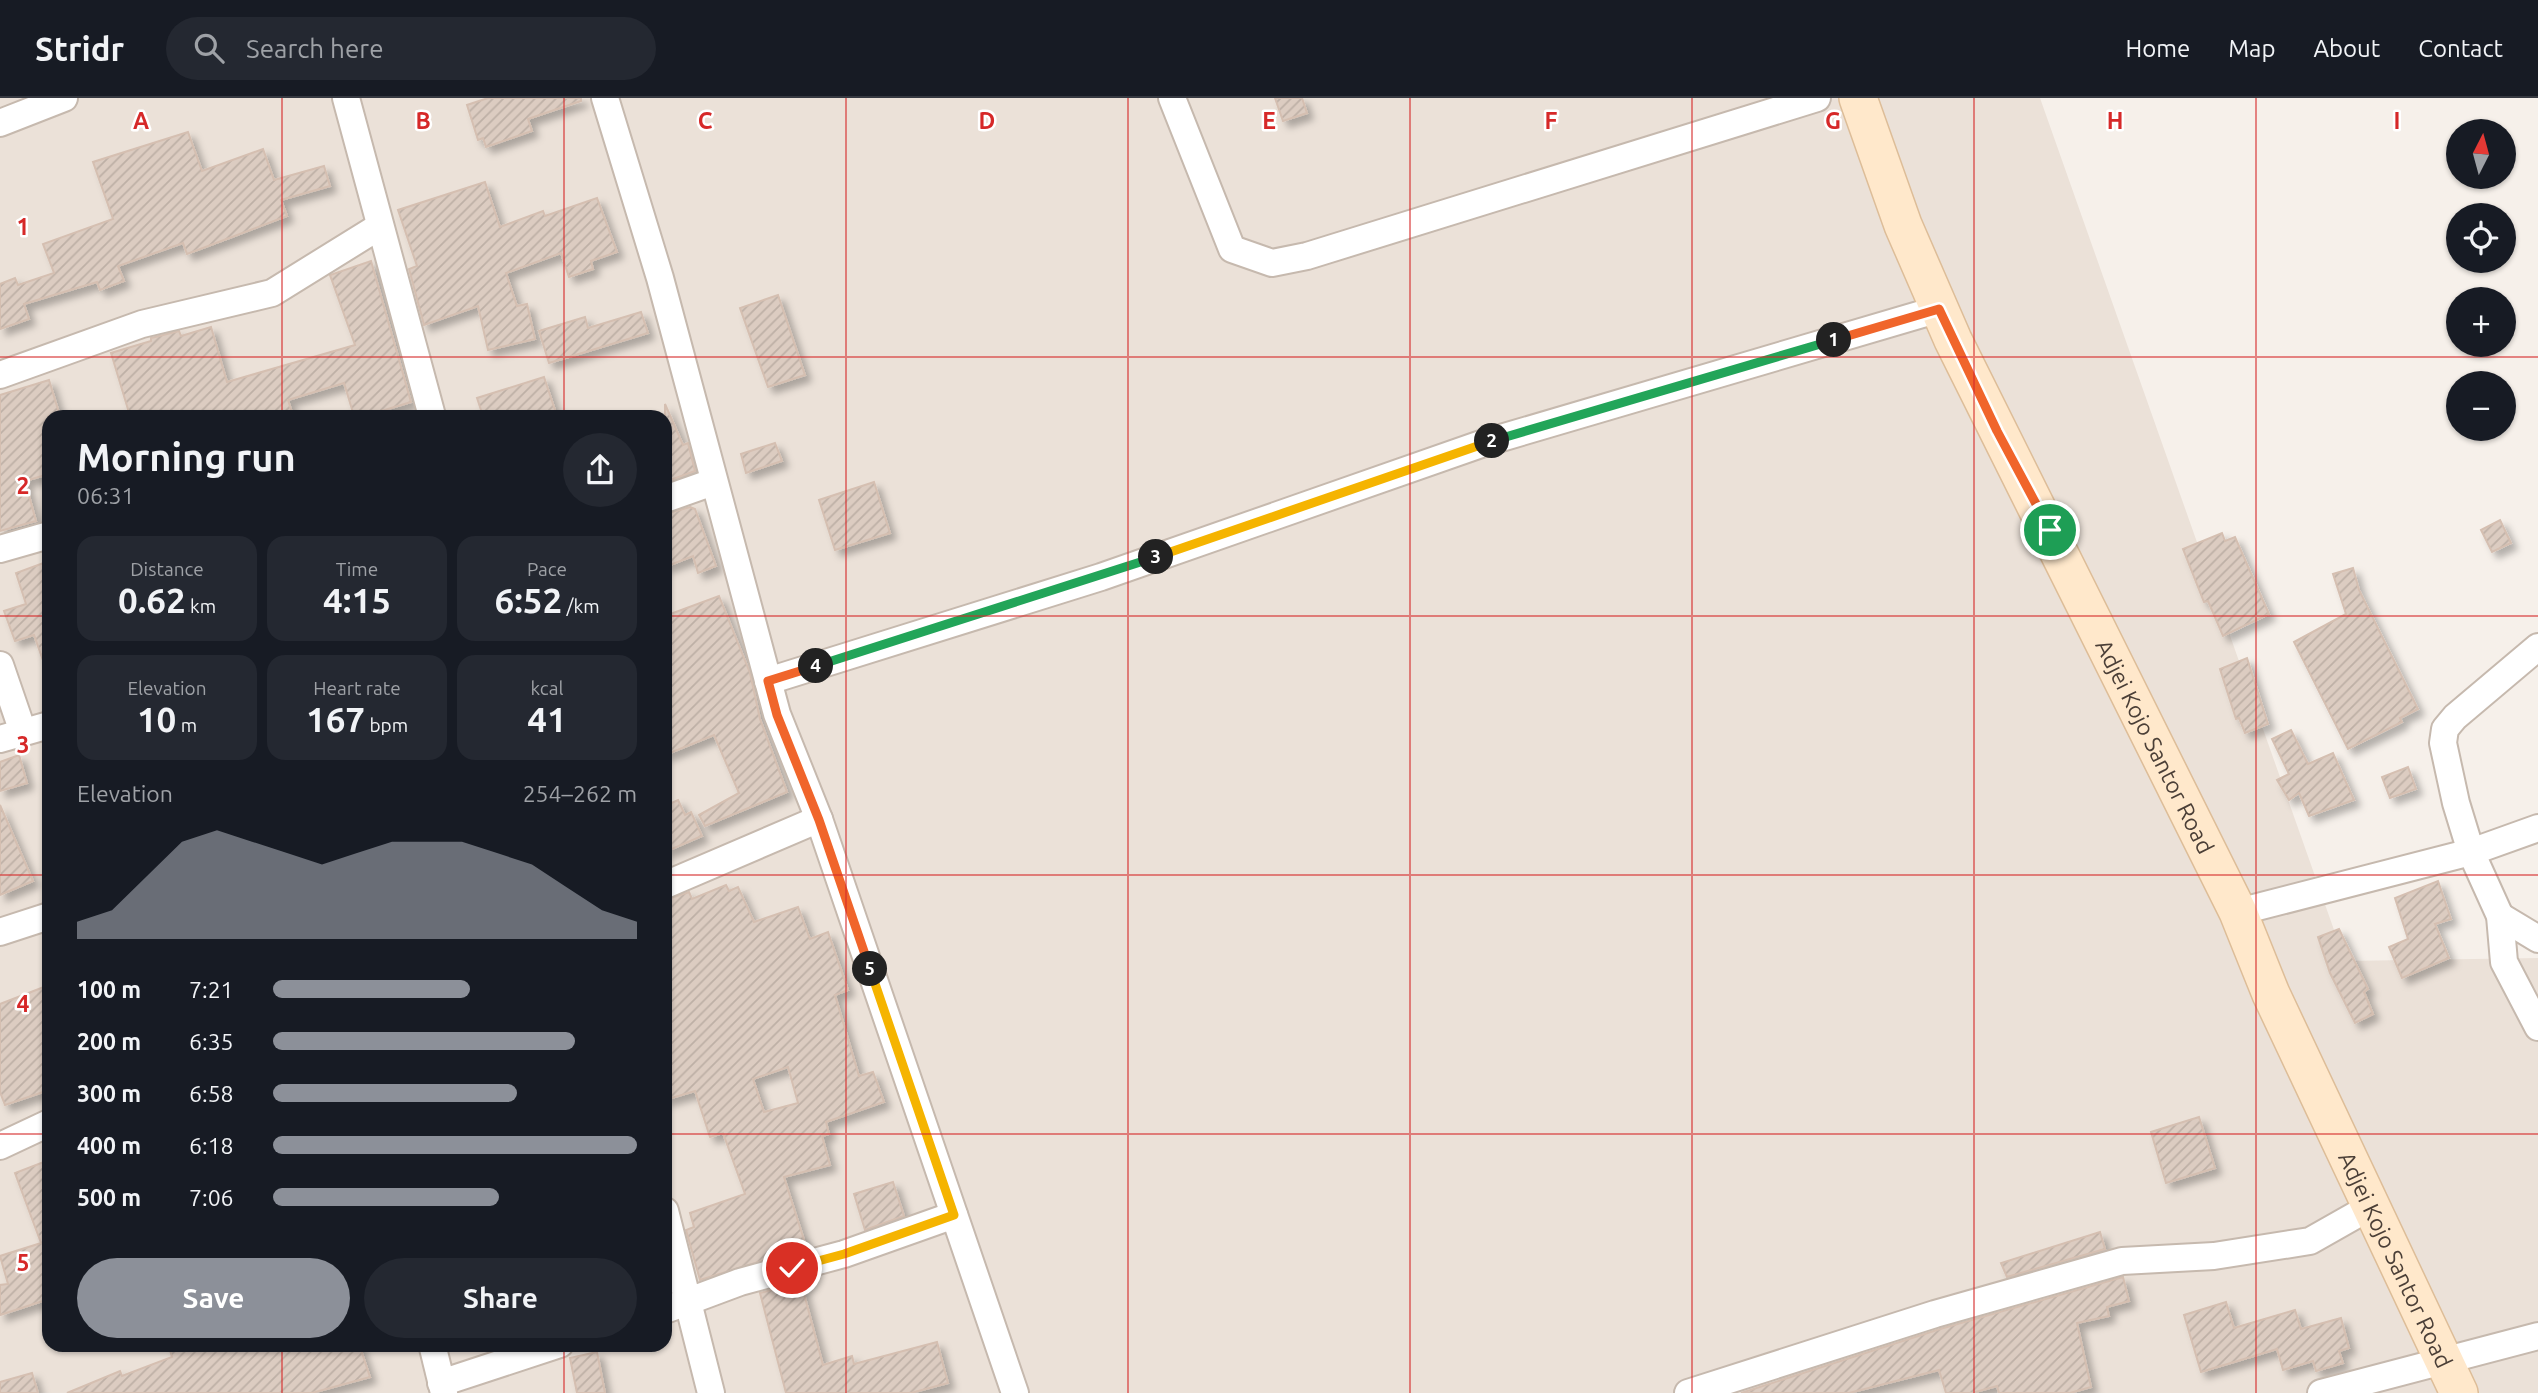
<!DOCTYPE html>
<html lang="en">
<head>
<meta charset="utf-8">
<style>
  :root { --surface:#171b24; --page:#242831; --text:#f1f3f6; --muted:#9ea1a6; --line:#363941; --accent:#8c9099 }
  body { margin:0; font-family:Ubuntu,sans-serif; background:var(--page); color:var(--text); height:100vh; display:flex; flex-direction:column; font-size:26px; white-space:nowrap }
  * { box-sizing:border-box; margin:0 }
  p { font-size:23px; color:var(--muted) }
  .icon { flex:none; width:38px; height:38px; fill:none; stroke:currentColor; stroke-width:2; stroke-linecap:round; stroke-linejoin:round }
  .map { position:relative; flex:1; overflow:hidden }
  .sheet { position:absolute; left:42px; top:312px; width:630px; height:942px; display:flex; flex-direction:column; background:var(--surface); border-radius:21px; box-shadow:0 2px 5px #0004 }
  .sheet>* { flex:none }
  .needle { width:46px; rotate:6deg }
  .tools { position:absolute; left:2446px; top:21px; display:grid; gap:14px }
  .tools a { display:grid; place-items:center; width:70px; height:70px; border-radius:50%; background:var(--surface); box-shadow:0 2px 5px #0004; font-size:35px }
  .pin { position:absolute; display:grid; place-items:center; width:60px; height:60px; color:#fff; margin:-30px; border:4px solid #fff; border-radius:50%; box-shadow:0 2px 7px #0007 }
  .km { position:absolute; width:35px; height:35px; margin:-18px; border-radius:50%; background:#222; color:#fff; font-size:19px; line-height:35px; text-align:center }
  .round { display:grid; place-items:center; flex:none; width:74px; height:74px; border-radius:37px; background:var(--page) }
  .overview { display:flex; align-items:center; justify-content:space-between; height:119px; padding:0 35px }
  h1 { font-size:38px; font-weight:700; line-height:52px }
  .figures { display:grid; grid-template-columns:repeat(3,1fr); gap:10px; height:119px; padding:7px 35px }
  .figures div { display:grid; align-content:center; border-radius:18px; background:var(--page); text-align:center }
  .figures b { font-size:35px; font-weight:700 }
  .figures small { font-size:19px; font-weight:400 }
  .figures p { font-size:19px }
  .chart { height:196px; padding:14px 35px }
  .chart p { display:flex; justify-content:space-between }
  .chart svg { width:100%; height:126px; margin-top:7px; fill:var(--accent); opacity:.7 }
  .action { display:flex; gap:14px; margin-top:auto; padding:14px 35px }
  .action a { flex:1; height:80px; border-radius:42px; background:var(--accent); color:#fff; font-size:28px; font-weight:700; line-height:80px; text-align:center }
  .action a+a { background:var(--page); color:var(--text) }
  ul { padding:0 35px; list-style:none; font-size:23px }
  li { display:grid; grid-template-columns:112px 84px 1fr; align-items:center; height:52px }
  li i { height:18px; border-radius:9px; background:var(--accent) }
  header { display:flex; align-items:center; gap:42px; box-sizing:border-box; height:98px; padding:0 35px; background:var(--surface); border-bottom:2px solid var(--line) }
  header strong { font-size:33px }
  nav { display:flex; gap:38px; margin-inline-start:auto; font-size:24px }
  .search { width:490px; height:63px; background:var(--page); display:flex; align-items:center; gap:18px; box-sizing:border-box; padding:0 24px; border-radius:38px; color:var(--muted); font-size:26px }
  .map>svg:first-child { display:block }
</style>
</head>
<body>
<header>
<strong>Stridr</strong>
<div class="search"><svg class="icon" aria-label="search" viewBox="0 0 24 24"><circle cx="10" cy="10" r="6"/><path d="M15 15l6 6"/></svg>Search here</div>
<nav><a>Home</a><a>Map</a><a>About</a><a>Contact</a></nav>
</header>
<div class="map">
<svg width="2538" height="1295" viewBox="0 0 2538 1295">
  <defs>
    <pattern id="building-hatch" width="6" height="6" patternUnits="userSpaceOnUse" patternTransform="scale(1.75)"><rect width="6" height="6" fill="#dcccc1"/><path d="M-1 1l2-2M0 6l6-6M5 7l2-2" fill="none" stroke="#beb0a6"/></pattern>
    <filter id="shadow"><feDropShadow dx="6" dy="6" stdDeviation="3.5" flood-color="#0004"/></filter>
  </defs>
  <rect width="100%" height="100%" fill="#f6f0ea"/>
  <path fill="#ebe1d8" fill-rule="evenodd" d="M 0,0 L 2040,0 L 2345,863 L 2538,860 L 2538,1295 L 0,1295 ZM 49,318 L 665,318 L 665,1246 L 49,1246 Z"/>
  <g fill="url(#building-hatch)" stroke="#d5bfb1" stroke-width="2" fill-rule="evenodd" filter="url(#shadow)">
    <polygon points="488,0 581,0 581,3 528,21 532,33 486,49 483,40 478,42 467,7"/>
    <polygon points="1275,0 1302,0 1307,15 1283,23"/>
    <polygon points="188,34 202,73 263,51 274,82 324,68 330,88 281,102 287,118 232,139 187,156 183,145 118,168 124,183 100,192 97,184 24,206 29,221 0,231 0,186 15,180 18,187 54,175 43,146 113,121 93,64"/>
    <polygon points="485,84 500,129 543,113 545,118 597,100 617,154 591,163 593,171 569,179 561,155 506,175 517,208 527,206 535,241 488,252 478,208 424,227 409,171 417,168 398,112"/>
    <polygon points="371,163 411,304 365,318 354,318 344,285 288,302 293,318 130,318 111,255 151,243 151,240 179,233 181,238 211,229 227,284 355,247 330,177"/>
    <polygon points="778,197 805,277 768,289 740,210"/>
    <polygon points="641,214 648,235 549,265 539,233 585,219 588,230"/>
    <polygon points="544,279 557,318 483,318 477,300"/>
    <polygon points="49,282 60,318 49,318 49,376 25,383 36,423 0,433 0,297"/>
    <polygon points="665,306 683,347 688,345 695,373 665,384"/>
    <polygon points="775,345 782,363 746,375 741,356"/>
    <polygon points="874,384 890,435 835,452 819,402"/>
    <polygon points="690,409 695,411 716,468 698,475 693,458 665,469 665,416"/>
    <polygon points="2500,422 2511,445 2492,454 2481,432"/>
    <polygon points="2222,435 2225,443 2235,439 2269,516 2223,538 2208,503 2204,504 2183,451"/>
    <polygon points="49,463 49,571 46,571 34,537 15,543 4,513 26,506 16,475"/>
    <polygon points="2353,470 2359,492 2418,611 2400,620 2402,624 2348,651 2294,544 2346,516 2333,476"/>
    <polygon points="719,498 750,575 760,621 787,694 705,728 699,717 739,695 714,637 665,657 665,518"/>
    <polygon points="2247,560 2268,626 2245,635 2239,620 2236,621 2220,571"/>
    <polygon points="2291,632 2308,666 2333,655 2354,702 2309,718 2299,695 2289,702 2277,682 2289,676 2272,641"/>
    <polygon points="19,657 27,685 0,693 0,664"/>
    <polygon points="2408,669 2416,691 2390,700 2382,679"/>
    <polygon points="678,702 685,717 691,714 702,738 665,754 665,708"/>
    <polygon points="0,707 33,783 0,797"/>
    <polygon points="2438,783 2451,821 2435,826 2449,860 2402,880 2389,849 2408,841 2395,800"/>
    <path d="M 726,787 L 729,793 L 738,789 L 754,824 L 798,809 L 810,841 L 828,834 L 848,892 L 835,897 L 859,978 L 873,974 L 884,1004 L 826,1024 L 829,1036 L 822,1038 L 830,1067 L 784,1079 L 805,1145 L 780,1153 L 781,1157 L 700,1182 L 686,1132 L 694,1129 L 690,1115 L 745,1096 L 723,1035 L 710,1039 L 695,993 L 665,1002 L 665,802 L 689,794 L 692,801 ZM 788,969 L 798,1005 L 764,1014 L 753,981 Z"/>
    <polygon points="2339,831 2368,891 2364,894 2373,916 2355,925 2330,875 2318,839"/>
    <polygon points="49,887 49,992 5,1007 0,994 0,906"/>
    <polygon points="2199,1019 2215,1070 2166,1085 2151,1034"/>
    <polygon points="49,1062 49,1201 0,1217 0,1187 8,1186 0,1158 41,1145 15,1075"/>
    <polygon points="893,1084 904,1118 865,1132 854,1096"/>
    <polygon points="2100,1134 2105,1151 2007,1179 2001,1165"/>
    <polygon points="2123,1179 2129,1203 2107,1209 2109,1218 2077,1225 2091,1289 2070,1295 1999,1295 1997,1288 1972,1295 1946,1295 1939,1272 1849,1295 1741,1295 1940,1231"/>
    <polygon points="791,1187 793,1194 803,1192 823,1267 852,1258 854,1266 937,1244 948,1285 911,1295 786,1295 760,1195"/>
    <polygon points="2226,1204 2234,1230 2295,1212 2301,1231 2341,1220 2349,1250 2339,1253 2343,1265 2316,1273 2313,1263 2283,1272 2277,1251 2201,1274 2184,1217"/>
    <polygon points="168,1246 359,1246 370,1279 312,1295 67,1295 120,1273 122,1278 172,1259"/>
    <polygon points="597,1254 605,1295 577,1295 570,1260"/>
    <polygon points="32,1275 38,1295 0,1295 0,1284"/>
  </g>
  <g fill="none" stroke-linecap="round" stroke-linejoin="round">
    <defs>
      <g id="street">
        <polyline points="346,0 432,318"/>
        <polyline points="605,0 660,180 777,616 819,721 1015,1295"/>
        <polyline points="1172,0 1232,151 1272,165 1307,158 1817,0"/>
        <polyline points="0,25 64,0"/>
        <polyline points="0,277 142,226 272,195 380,128"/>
        <polyline points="665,401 713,384"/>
        <polyline points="0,451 49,437"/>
        <polyline points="2538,549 2455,619 2445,631 2443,645 2456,705 2471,754 2500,818 2504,864 2538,929"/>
        <polyline points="0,567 23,634"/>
        <polyline points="768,583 1101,479 1484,345 1939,211"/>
        <polyline points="0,641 49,627"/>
        <polyline points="665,787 819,721"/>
        <polyline points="2238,814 2471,754 2538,730"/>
        <polyline points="2500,818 2538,841"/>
        <polyline points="0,834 49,818"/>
        <polyline points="0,1048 49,1025"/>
        <polyline points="665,1113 711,1295"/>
        <polyline points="665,1212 740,1184 844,1156 954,1117"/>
        <polyline points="432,1246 444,1295"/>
        <polyline points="441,1285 560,1246"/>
        <polyline points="1688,1295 1935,1216 2122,1163 2214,1158 2310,1143 2370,1109"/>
        <polyline points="2321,1295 2538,1238"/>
      </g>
      <g id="secondary">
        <path id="s1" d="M 1858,0 L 1903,127 L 1953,242 L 2238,814 L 2271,896 L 2459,1295"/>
      </g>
    </defs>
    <use href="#street" stroke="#c6b9ae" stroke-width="30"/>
    <use href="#secondary" stroke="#ddbd98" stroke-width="40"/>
    <use href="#street" stroke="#fff" stroke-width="26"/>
    <use href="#secondary" stroke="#ffe8cb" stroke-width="37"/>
  </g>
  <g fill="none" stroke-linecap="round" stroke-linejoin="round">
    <defs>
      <polyline id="split-1" points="1834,242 1939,211 1997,333 2050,432"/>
      <polyline id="split-2" points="1492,343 1834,242"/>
      <polyline id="split-3" points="1156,459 1492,343"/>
      <polyline id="split-4" points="816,568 1156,459"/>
      <polyline id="split-5" points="816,568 768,583 777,617 819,722 870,871"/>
      <polyline id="split-6" points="792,1170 844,1156 954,1117 870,871"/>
    </defs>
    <use href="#split-1" stroke="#fff" stroke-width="14"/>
    <use href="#split-2" stroke="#fff" stroke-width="14"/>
    <use href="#split-3" stroke="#fff" stroke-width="14"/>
    <use href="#split-4" stroke="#fff" stroke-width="14"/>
    <use href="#split-5" stroke="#fff" stroke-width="14"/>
    <use href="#split-6" stroke="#fff" stroke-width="14"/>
    <use href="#split-1" stroke="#f0652b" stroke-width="9"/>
    <use href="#split-2" stroke="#22a559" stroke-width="9"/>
    <use href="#split-3" stroke="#f5b400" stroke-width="9"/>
    <use href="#split-4" stroke="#22a559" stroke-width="9"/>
    <use href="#split-5" stroke="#f0652b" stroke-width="9"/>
    <use href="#split-6" stroke="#f5b400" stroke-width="9"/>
  </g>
  <path fill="none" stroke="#d62828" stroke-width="2" stroke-opacity="0.55" d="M 282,0 L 282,318M 564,0 L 564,318M 846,0 L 846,1295M 1128,0 L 1128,1295M 1410,0 L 1410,1295M 1692,0 L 1692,1295M 1974,0 L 1974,1295M 2256,0 L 2256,1295M 0,259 L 2538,259M 0,518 L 49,518M 665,518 L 2538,518M 0,777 L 49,777M 665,777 L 2538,777M 0,1036 L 49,1036M 665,1036 L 2538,1036M 282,1246 L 282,1295M 564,1246 L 564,1295"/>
  <g text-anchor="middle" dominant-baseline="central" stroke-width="5" stroke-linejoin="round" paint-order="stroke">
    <g font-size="23" fill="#4b3f37" stroke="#fff">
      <text stroke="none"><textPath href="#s1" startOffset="714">Adjei Kojo Santor Road</textPath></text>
      <text stroke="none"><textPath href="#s1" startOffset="1281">Adjei Kojo Santor Road</textPath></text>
    </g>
  </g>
  <g font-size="23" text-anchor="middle" font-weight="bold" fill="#d62828" stroke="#fff" stroke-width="5" stroke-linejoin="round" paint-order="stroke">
    <text x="141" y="31">A</text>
    <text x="423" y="31">B</text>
    <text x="705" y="31">C</text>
    <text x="987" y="31">D</text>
    <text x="1269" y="31">E</text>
    <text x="1551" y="31">F</text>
    <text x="1833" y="31">G</text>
    <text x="2115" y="31">H</text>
    <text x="2397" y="31">I</text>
    <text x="23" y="137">1</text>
    <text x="23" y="396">2</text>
    <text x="23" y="655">3</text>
    <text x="23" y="914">4</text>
    <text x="23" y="1173">5</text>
  </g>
</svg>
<div class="tools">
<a><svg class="needle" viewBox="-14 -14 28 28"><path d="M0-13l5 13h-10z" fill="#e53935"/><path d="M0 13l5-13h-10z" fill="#9ea1a6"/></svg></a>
<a><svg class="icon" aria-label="locate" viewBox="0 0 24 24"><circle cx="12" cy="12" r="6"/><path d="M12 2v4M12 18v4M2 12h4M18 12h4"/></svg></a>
<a>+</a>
<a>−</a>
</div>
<div class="pin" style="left:2050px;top:432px;background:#1e9e55"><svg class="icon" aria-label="arrive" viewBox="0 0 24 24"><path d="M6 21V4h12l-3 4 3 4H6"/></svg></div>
<div class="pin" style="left:792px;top:1170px;background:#d93025"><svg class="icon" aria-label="check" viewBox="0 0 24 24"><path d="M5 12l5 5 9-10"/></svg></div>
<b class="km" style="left:1834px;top:242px">1</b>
<b class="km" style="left:1492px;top:343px">2</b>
<b class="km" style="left:1156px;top:459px">3</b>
<b class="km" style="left:816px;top:568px">4</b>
<b class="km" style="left:870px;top:871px">5</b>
<section class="sheet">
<div class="overview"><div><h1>Morning run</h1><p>06:31</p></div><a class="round"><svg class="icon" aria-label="share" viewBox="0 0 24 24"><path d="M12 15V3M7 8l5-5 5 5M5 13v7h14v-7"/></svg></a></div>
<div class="figures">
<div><p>Distance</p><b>0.62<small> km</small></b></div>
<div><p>Time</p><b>4:15</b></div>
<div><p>Pace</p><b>6:52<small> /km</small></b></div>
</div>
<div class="figures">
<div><p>Elevation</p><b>10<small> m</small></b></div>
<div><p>Heart rate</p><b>167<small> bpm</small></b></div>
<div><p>kcal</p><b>41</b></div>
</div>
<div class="chart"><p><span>Elevation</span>254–262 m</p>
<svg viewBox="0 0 160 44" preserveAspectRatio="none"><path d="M0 44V38L10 34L20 22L30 10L40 6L50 10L60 14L70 18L80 14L90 10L100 10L110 10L120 14L130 18L140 26L150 34L160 38V44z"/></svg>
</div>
<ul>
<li><b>100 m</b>7:21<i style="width:54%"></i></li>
<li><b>200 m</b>6:35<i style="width:83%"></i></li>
<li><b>300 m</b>6:58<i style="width:67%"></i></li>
<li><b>400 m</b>6:18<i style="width:100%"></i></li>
<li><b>500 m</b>7:06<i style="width:62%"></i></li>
</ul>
<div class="action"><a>Save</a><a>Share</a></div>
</section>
</div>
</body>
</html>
